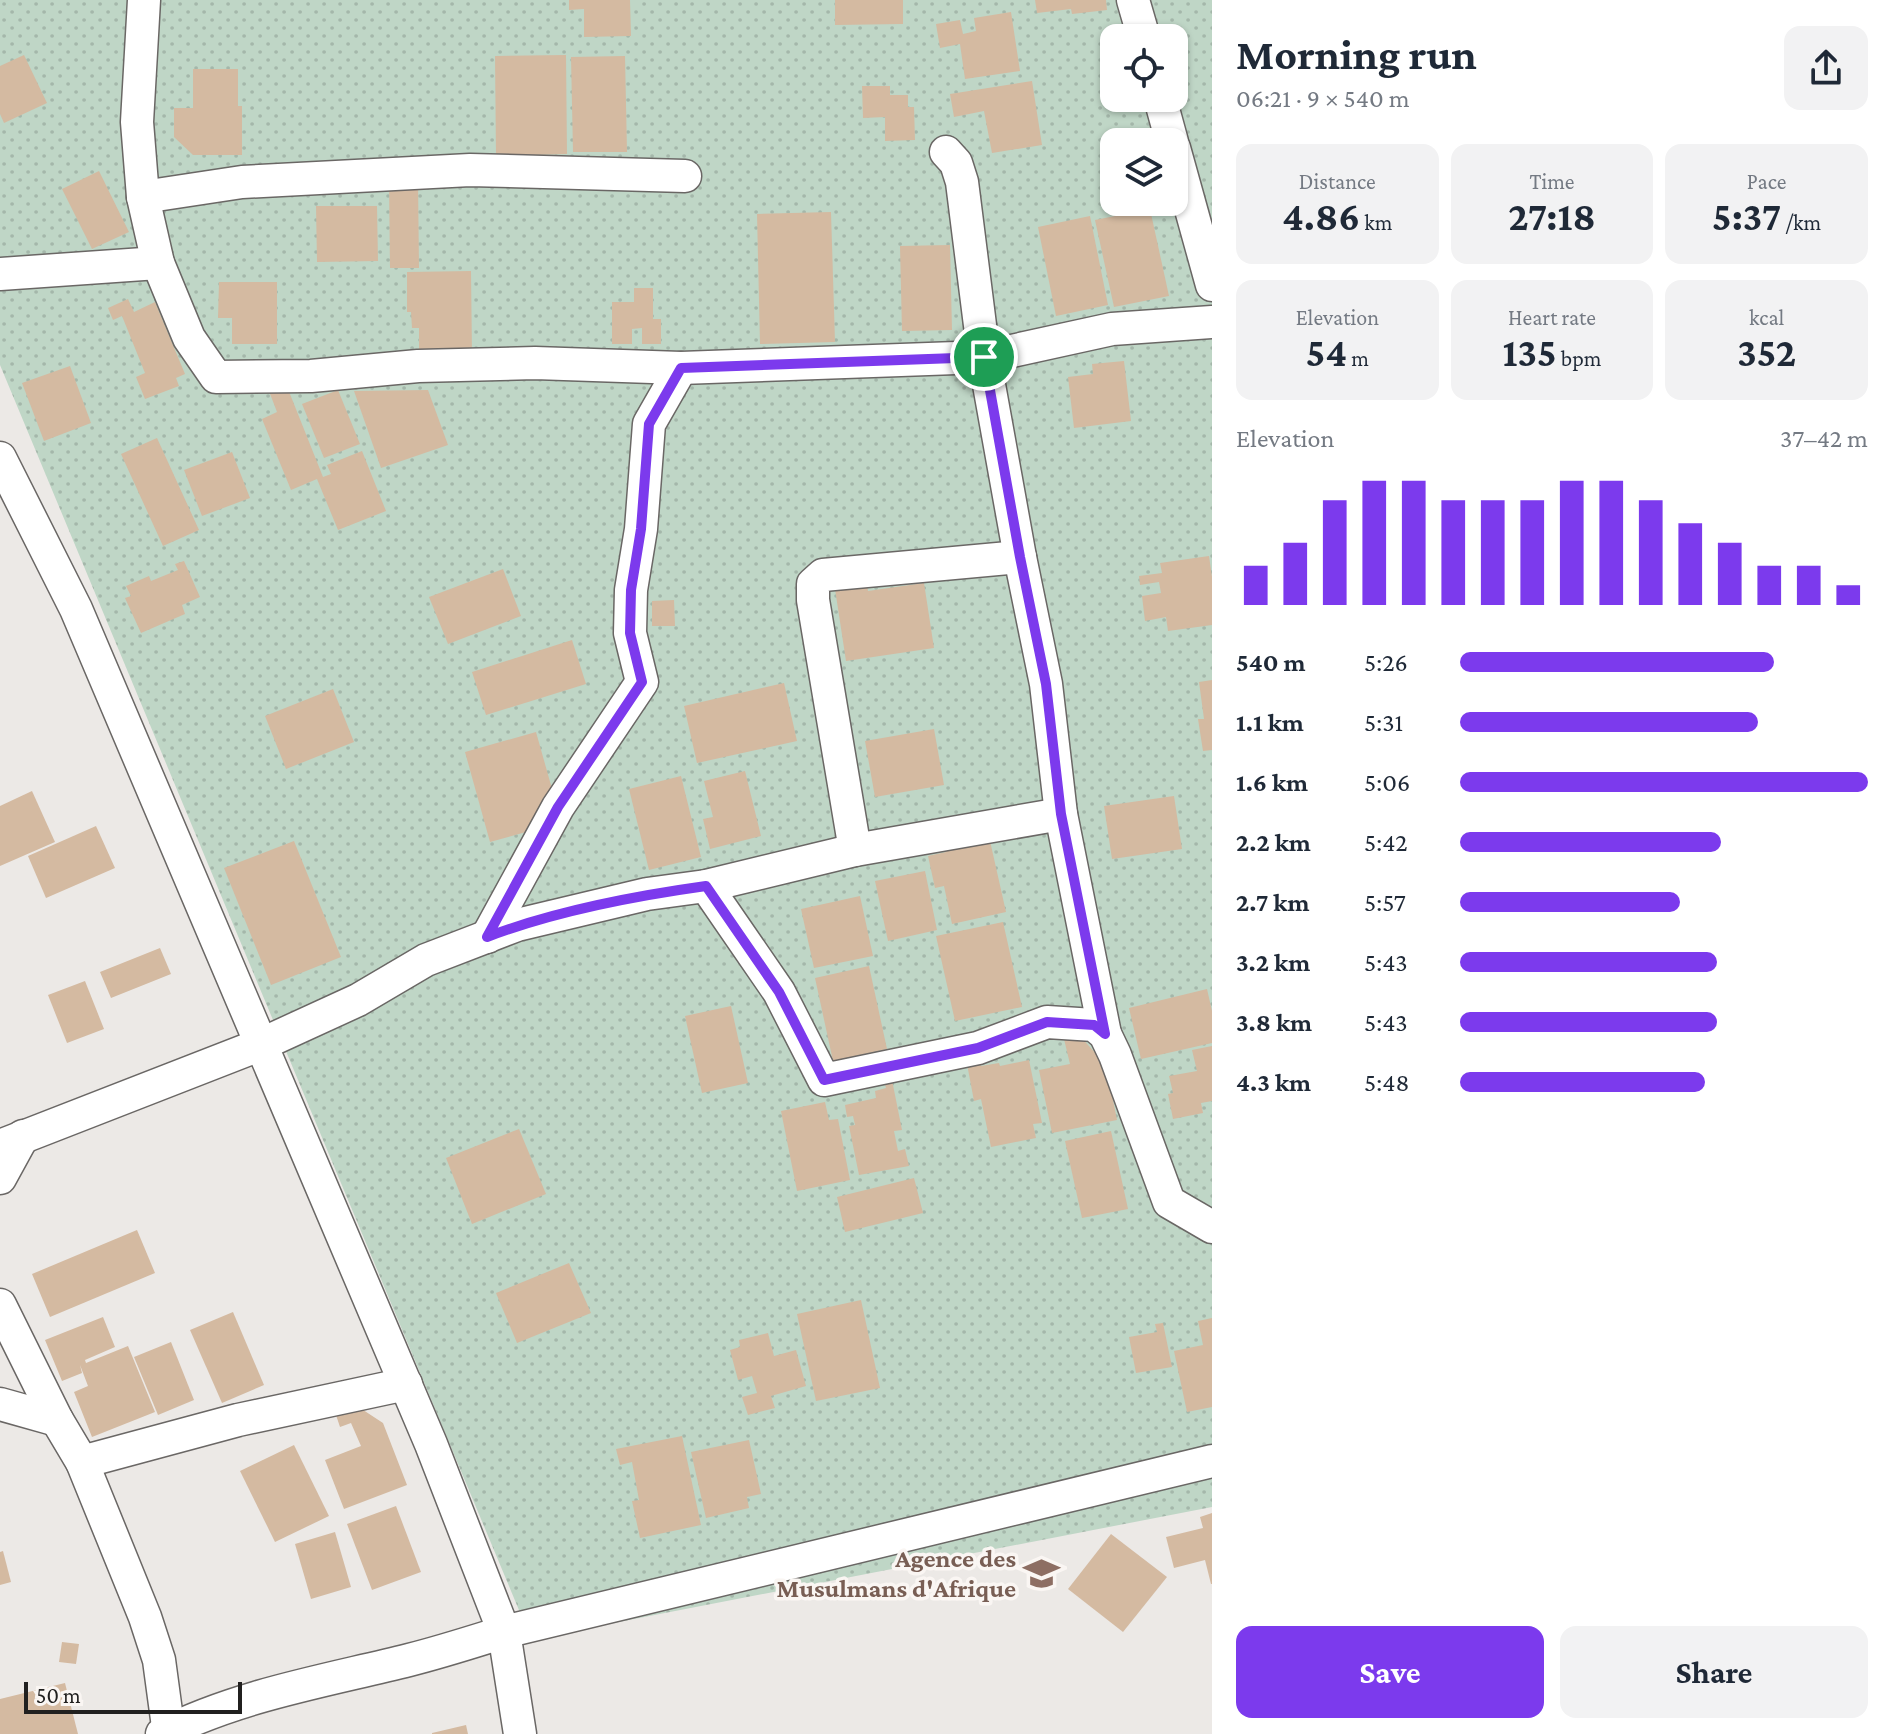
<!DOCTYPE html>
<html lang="en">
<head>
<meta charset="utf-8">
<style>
  :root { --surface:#fff; --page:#f2f2f3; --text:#1f2937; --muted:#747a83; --accent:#7c3aed }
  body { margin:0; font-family:"Crimson Pro",serif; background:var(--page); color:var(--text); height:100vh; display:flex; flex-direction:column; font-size:30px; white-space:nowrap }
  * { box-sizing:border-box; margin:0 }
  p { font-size:26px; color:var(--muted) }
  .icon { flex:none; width:44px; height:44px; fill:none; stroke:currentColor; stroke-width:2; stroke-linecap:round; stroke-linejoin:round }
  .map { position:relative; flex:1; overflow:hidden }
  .drawer { display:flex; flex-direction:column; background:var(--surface); width:680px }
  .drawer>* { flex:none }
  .buttons { position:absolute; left:1100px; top:24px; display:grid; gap:16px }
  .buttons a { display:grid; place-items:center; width:88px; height:88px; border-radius:16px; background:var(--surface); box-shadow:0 2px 6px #0004; font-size:40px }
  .scale { position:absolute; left:24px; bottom:20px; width:218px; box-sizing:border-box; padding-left:8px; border:4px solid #21201f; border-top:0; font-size:22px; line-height:28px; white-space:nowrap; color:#21201f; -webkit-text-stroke:6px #faf6f3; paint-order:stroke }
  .pin { position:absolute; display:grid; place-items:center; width:68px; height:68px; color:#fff; margin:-34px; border:4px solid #fff; border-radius:50%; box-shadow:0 2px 8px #0007 }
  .round { display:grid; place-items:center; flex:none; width:84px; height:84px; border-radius:16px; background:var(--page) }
  .summary { display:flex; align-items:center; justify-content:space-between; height:136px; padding:0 24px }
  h1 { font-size:44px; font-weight:700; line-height:60px }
  .stats { display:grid; grid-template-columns:repeat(3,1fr); gap:12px; height:136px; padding:8px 24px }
  .stats div { display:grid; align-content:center; border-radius:16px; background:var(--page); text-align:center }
  .stats b { font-size:40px; font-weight:700 }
  .stats small { font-size:22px; font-weight:400 }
  .stats p { font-size:22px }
  .chart { height:224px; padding:16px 24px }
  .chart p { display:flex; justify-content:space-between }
  .chart svg { width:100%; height:144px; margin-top:8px; stroke:var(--accent); stroke-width:6 }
  .primary-button { display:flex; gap:16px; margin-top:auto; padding:16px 24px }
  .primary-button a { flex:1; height:92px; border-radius:16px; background:var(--accent); color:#fff; font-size:32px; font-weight:700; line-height:92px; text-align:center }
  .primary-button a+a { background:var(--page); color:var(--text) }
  ul { padding:0 24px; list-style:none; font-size:26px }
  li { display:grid; grid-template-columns:128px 96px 1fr; align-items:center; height:60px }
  li i { height:20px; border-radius:10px; background:var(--accent) }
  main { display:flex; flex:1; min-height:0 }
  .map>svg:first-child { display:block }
</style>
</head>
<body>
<main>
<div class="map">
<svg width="1212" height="1734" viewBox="0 0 1212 1734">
  <defs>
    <pattern id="grass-dots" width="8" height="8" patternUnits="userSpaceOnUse" patternTransform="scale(2)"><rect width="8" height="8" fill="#bfd6c6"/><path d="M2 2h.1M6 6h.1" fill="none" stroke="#a4b7aa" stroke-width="1.8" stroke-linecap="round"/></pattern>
  </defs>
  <rect width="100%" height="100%" fill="#ece9e6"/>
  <path fill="url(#grass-dots)" fill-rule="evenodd" d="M 0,0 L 1212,0 L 1212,1507 L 531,1639 L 0,365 ZM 1114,38 L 1174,38 L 1174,98 L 1114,98 ZM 1114,142 L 1174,142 L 1174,202 L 1114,202 Z"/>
  <g fill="#d4baa1">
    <polygon points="569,0 630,0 631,36 584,37 584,9 569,10"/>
    <polygon points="835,0 903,0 903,24 835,25"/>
    <polygon points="1035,0 1106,0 1107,10 1072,14 1071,9 1037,13"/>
    <polygon points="1011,12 1020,71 965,79 960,44 940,48 936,24 960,20 963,34 976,31 974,18"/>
    <polygon points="24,55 47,103 4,123 0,114 0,66"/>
    <polygon points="566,55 567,154 496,156 495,56"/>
    <polygon points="625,56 627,152 573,152 571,57"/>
    <polygon points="193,69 238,69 238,106 242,106 242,155 193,155 174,137 174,108 193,108"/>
    <polygon points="1032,81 1042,145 992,153 984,111 954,117 950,94"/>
    <polygon points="862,86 890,86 890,95 908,95 908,107 914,107 915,140 885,141 885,117 863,118"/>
    <polygon points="99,171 129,232 92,249 62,189"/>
    <polygon points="389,181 418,181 419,268 390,268"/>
    <polygon points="316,206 377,206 378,261 317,262"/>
    <polygon points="1150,209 1169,296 1114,307 1095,220"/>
    <polygon points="831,212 835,342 760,344 757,214"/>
    <polygon points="1090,216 1108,305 1056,316 1038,227"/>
    <polygon points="950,245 952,330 902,331 900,246"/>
    <polygon points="471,271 472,356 419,357 419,328 412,328 411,312 407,312 407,272"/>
    <polygon points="219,282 277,282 277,344 232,344 232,318 218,318"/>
    <polygon points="634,288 653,288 653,319 661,319 661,344 642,344 642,328 632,329 632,344 612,344 612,302 634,302"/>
    <polygon points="128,299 134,312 155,302 185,374 176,378 179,386 145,399 136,377 145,373 122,316 113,320 108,308"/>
    <polygon points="1124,361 1131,421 1074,428 1068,377 1093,374 1092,364"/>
    <polygon points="70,366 91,423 44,441 22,383"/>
    <polygon points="286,384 323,477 331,474 327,465 362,451 386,511 338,530 317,479 291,490 262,419 277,412 269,391"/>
    <polygon points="338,390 360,444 324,458 302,404"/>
    <polygon points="428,390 448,445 381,468 354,391"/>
    <polygon points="157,438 199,530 163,546 121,454"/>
    <polygon points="232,452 250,498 202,516 184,470"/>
    <polygon points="1209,556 1212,577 1212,625 1168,631 1166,617 1145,621 1142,596 1161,593 1159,582 1140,585 1139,576 1162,573 1160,563"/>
    <polygon points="184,561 200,597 182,605 185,614 141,633 125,598 131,596 126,586 149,576 151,581 178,570 175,564"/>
    <polygon points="503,569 521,616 448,644 429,597"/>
    <polygon points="924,583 934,648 846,661 835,589 867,584 868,591"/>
    <polygon points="674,600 675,626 652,626 652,601"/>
    <polygon points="572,640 586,684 486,715 472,672"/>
    <polygon points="1212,680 1212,750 1203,751 1198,719 1204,719 1199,682"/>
    <polygon points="784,683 797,741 697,763 684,706"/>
    <polygon points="333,689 354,742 286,769 265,716"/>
    <polygon points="934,729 944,785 875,797 865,741"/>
    <polygon points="536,732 556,803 539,807 544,827 490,842 465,752"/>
    <polygon points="745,771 761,836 710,849 703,819 713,817 704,781"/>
    <polygon points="681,776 701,857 649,870 629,789"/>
    <polygon points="32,791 55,842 0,866 0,806"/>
    <polygon points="1174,796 1182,849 1112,859 1104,806"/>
    <polygon points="96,826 115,868 46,898 28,856"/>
    <polygon points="988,832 1006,912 952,924 944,886 935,888 928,856 946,852 944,841"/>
    <polygon points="294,841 341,957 271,985 224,868"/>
    <polygon points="925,871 937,930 888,941 875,881"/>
    <polygon points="860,896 873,956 814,968 801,909"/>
    <polygon points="1003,922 1022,1007 955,1021 936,936"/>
    <polygon points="160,948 171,974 111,998 100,972"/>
    <polygon points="869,966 887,1049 833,1061 815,978"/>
    <polygon points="85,981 104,1029 67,1043 48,995"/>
    <polygon points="1207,989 1212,1011 1212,1043 1141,1059 1129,1008"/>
    <polygon points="731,1006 748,1083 702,1093 685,1016"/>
    <polygon points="1080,1036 1106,1065 1117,1120 1052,1133 1039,1070 1070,1064 1064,1039"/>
    <polygon points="1212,1046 1212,1101 1201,1103 1203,1113 1173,1119 1168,1094 1173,1093 1169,1076 1197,1071 1192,1050"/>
    <polygon points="1029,1060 1042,1123 1033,1124 1036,1138 991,1147 981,1099 974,1101 967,1064 980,1062 981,1066 999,1063 1000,1066"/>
    <polygon points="892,1080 902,1130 894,1131 898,1151 905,1149 909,1166 859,1175 849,1126 855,1125 853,1116 847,1117 845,1105 876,1098 875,1091 886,1088 884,1081"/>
    <polygon points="825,1102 829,1120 838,1119 850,1180 797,1191 781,1111"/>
    <polygon points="519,1129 546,1194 472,1224 446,1158"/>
    <polygon points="1111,1131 1128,1209 1082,1218 1065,1141"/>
    <polygon points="914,1178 923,1213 845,1232 837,1197"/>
    <polygon points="137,1230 155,1273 50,1317 32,1274"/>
    <polygon points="569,1263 591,1313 517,1343 496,1293"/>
    <polygon points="861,1300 880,1388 816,1401 797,1314"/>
    <polygon points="233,1312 264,1385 222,1403 190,1330"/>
    <polygon points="103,1317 115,1347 85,1360 86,1363 128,1346 155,1412 92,1437 74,1392 88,1386 80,1365 82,1373 62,1381 45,1340"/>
    <polygon points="1212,1318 1212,1407 1187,1412 1174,1351 1203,1345 1198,1321"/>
    <polygon points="1163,1323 1172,1367 1136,1373 1129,1337 1157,1332 1155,1324"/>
    <polygon points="768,1333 774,1356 796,1350 806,1386 771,1396 775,1408 748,1415 742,1397 757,1393 752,1376 738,1380 730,1350 740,1347 739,1340"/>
    <polygon points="171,1342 194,1400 158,1415 134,1357"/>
    <polygon points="354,1404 383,1423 407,1485 344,1509 325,1460 361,1446 351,1423 340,1427 335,1412"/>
    <polygon points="682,1436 701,1525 640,1538 632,1501 639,1500 632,1462 620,1465 616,1449"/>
    <polygon points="749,1440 761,1494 747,1497 749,1508 706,1518 691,1452"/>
    <polygon points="294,1445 329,1516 275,1542 240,1471"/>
    <polygon points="396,1506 421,1572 372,1590 347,1524"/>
    <polygon points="1212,1513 1212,1584 1211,1584 1205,1560 1174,1568 1166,1537 1203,1528 1200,1517"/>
    <polygon points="335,1532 351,1587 311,1599 295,1544"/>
    <polygon points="1111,1534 1167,1577 1123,1632 1068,1589"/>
    <polygon points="3,1551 11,1582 0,1585 0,1552"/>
    <polygon points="62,1642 79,1644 76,1664 59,1662"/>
    <polygon points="65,1683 78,1734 0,1734 0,1699"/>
    <polygon points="466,1725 468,1734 432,1734 432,1733"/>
  </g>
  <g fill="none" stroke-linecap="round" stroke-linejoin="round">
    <defs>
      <g id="minor">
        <polyline points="144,0 137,122 143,197 158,263 189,338 216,377 311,376 418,366 535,363 681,368 984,357 1112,329 1212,322"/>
        <polyline points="1133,0 1144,38"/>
        <polyline points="1160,98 1172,142"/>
        <polyline points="1174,148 1212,285"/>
        <polyline points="946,152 956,163 962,182 984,357 1020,557 1046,684 1061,814 1105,1034"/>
        <polyline points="143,197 242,182 470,170 685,176"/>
        <polyline points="0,274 158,263"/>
        <polyline points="0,458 76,609 431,1444 504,1632 520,1734"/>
        <polyline points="855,850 813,600 813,584 823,575 1020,557"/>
        <polyline points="706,886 779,992 824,1080 978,1048 1047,1022 1094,1025 1105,1034 1115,1055 1169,1202 1212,1227"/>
        <polyline points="487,937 558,807 642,682 630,633 631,590 641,529 649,424 681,368"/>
        <polyline points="0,1146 262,1044 358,1000 426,960 517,925 647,894 706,886 855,850 1061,814"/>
        <polyline points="0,1178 23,1136"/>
        <polyline points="0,1305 57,1420 82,1462 145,1617 159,1660 169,1734"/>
        <polyline points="0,1404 57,1420"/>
        <polyline points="82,1462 238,1420 406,1384"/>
        <path d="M 162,1734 C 239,1695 325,1681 409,1660 C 441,1652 472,1642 504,1632 L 1212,1461"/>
      </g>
    </defs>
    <use href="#minor" stroke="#6a6765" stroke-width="35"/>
    <use href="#minor" stroke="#fff" stroke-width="32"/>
  </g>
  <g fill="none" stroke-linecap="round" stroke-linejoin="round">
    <defs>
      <path id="route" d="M 984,357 L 1020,557 L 1046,684 L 1061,814 L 1105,1034 L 1094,1025 L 1047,1022 L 978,1048 L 824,1080 L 779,992 L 706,886 C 634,896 555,911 487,937 L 558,807 L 642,682 L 630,633 L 631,590 L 641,529 L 649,424 L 681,368 Z"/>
    </defs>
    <use href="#route" stroke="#fff" stroke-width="16"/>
    <use href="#route" stroke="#7c3aed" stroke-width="10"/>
  </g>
  <defs>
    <symbol id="school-bare" viewBox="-9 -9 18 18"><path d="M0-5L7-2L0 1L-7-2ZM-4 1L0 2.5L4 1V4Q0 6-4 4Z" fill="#8d6e63" stroke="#faf6f3" stroke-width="2.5" paint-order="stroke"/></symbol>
  </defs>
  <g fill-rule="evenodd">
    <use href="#school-bare" x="1016" y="1548" width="51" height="51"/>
  </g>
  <g text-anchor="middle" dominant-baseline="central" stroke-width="7" stroke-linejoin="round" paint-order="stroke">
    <g font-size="26" font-weight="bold" fill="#785e54" stroke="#faf6f3" text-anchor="end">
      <text x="1016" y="1558">Agence des<tspan x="1016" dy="30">Musulmans d'Afrique</tspan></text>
    </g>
  </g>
</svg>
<div class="buttons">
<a><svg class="icon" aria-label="locate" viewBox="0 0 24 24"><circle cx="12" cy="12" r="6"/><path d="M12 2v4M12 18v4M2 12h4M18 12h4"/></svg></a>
<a><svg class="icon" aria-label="layers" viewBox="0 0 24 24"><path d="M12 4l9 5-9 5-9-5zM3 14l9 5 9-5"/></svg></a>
</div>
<div class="scale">50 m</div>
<div class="pin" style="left:984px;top:357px;background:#1e9e55"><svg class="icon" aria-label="arrive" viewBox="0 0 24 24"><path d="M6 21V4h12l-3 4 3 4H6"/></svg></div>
</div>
<section class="drawer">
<div class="summary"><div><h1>Morning run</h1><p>06:21 · 9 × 540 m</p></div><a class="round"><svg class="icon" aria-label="share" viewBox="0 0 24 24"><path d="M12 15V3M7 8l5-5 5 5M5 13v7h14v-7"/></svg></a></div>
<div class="stats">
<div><p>Distance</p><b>4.86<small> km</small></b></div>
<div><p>Time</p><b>27:18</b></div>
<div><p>Pace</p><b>5:37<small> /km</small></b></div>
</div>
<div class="stats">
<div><p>Elevation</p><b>54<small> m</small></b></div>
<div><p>Heart rate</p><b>135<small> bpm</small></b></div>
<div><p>kcal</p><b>352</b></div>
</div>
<div class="chart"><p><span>Elevation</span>37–42 m</p>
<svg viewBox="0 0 160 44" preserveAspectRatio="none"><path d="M5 44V32M15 44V25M25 44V12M35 44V6M45 44V6M55 44V12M65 44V12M75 44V12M85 44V6M95 44V6M105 44V12M115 44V19M125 44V25M135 44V32M145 44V32M155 44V38"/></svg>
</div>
<ul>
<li><b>540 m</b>5:26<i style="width:77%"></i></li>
<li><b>1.1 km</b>5:31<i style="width:73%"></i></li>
<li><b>1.6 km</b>5:06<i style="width:100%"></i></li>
<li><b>2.2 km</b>5:42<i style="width:64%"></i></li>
<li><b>2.7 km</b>5:57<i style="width:54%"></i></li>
<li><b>3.2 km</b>5:43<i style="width:63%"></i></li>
<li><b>3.8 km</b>5:43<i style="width:63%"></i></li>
<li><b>4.3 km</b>5:48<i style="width:60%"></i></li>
</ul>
<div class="primary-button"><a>Save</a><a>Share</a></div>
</section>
</main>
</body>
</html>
